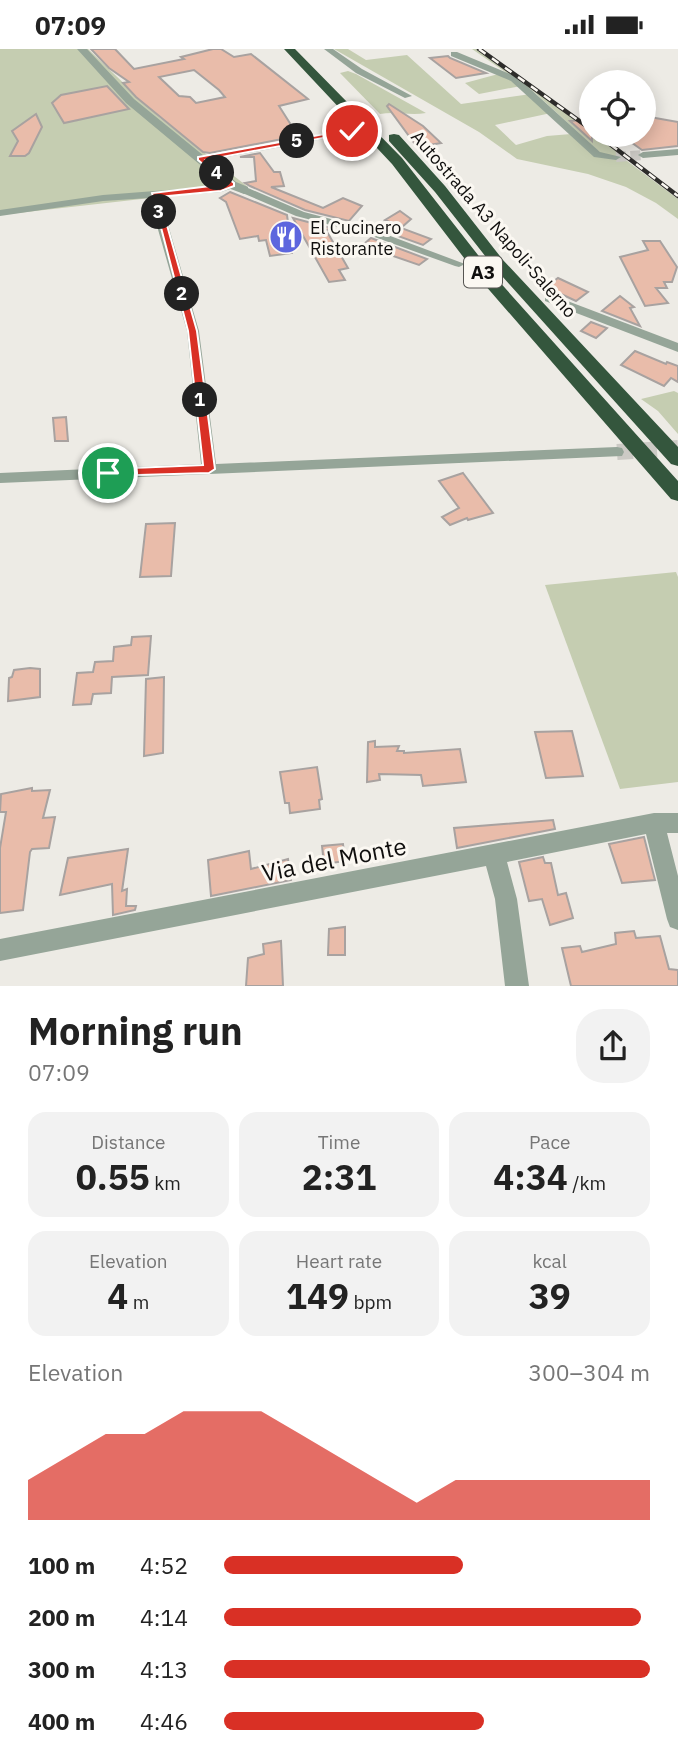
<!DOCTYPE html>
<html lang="en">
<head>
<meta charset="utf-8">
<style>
  :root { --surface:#fff; --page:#f2f2f2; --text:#222; --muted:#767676; --accent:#d93025 }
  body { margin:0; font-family:"IBM Plex Sans",sans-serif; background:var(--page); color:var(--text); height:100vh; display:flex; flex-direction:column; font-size:26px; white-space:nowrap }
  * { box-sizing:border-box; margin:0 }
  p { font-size:23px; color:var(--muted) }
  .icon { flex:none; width:38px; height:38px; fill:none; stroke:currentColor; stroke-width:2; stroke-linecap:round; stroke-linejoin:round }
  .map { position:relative; height:937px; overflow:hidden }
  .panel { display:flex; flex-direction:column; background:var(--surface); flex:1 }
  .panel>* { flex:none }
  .fabs { position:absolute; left:579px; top:21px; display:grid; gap:14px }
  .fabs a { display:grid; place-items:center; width:77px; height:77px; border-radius:50%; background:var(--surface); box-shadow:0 4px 18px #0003; font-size:35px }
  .pin { position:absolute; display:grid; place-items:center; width:60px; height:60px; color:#fff; margin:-30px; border:4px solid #fff; border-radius:50%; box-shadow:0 2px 7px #0007 }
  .km { position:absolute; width:35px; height:35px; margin:-18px; border-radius:50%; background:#222; color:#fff; font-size:19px; line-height:35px; text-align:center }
  .round { display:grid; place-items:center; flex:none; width:74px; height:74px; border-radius:28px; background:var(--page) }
  .summary { display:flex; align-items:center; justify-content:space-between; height:119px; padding:0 28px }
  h1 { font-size:38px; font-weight:800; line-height:52px }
  .figures { display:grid; grid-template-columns:repeat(3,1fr); gap:10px; height:119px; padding:7px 28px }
  .figures div { display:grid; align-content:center; border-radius:18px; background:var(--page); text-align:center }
  .figures b { font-size:35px; font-weight:800 }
  .figures small { font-size:19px; font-weight:400 }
  .figures p { font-size:19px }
  .chart { height:196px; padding:14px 28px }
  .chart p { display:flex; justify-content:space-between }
  .chart svg { width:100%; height:126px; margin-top:7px; fill:var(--accent); opacity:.7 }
  ul { padding:0 28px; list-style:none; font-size:23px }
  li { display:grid; grid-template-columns:112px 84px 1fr; align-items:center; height:52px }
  li i { height:18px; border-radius:9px; background:var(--accent) }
  .status { display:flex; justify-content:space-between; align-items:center; height:49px; padding:0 35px; background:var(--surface); direction:ltr }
  .status svg { height:19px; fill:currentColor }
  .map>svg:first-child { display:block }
</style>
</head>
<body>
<div class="status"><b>07:09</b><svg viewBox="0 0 49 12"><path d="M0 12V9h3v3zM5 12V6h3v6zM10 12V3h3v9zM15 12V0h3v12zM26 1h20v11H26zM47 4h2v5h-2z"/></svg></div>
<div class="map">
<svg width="678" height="937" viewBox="0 0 678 937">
  <rect width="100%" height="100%" fill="#edebe5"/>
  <g fill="#c5cdb1">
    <polygon points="0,0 88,0 160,69 248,138 0,166"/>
    <polygon points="334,0 348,0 366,11 407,6 461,55 531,45 551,64 495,76 516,96 547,87 571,85 606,109 623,109 678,150 678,170 656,154 626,138 588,125 517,110 479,83"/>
    <polygon points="472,0 476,0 516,25 622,107 605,108 534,43"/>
    <path d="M 348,22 L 356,25 L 426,64 C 410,67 396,62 380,65 L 340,24 Z"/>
    <polygon points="502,24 521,37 479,45 465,34"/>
    <polygon points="674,342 678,344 678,385 658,362 641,350"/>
    <polygon points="676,523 678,528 678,733 620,740 545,536"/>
  </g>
  <g fill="#e9bcaa" stroke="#a8a2a0" stroke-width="2" fill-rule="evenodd">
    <path d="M 91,0 L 115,0 L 134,20 L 184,10 L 181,8 L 213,0 L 221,0 L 234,8 L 251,5 L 308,50 L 279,57 L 293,79 L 303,86 L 210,104 L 203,103 L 136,48 L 123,34 L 129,33 L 109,19 ZM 194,21 L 219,41 L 225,48 L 196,54 L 190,48 L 179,47 L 159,28 Z"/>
    <polygon points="448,7 450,9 486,24 456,29 430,9"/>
    <polygon points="107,37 129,60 64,74 52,54 61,46"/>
    <polygon points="389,55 423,77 441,94 417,98 387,57"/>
    <polygon points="36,65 42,78 29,104 25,107 10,107 18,92 12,82"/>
    <polygon points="644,67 678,73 678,97 642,101 621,86 644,86"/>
    <polygon points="592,70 592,92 570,72"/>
    <polygon points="260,104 274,123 280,123 284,137 271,138 323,159 343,149 362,157 349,172 305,161 250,137 245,134 256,132 254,108 240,108"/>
    <polygon points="230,143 287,166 292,204 270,207 266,191 259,192 258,187 240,190 226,153 220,149"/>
    <polygon points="400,162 411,170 401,179 431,190 423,196 381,181 390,173 385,171"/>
    <polygon points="293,169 334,180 326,181 348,219 339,221 345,231 329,233"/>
    <polygon points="371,189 427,210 419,216 373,200 356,202"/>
    <polygon points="643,192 660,192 677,218 672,233 664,233 667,239 656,239 668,254 645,257 620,208 648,201"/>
    <polygon points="558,229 588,243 576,252 546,238"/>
    <polygon points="620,247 634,258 630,259 640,277 602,262"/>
    <polygon points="591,273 607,279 596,289 581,282"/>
    <polygon points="635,302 666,315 667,313 678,317 678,333 671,329 664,337 621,316"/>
    <polygon points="66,368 68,392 55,392 53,369"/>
    <polygon points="463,424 493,464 468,471 467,469 450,476 442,468 459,459 439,432"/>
    <polygon points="175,474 171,527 140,528 146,475"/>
    <polygon points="151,587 148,626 112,628 111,644 93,645 91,655 73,656 77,624 93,623 95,613 113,612 114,598 131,596 132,588"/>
    <polygon points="30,619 40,620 40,648 8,652 9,629 12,628 14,621"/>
    <polygon points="164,628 163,704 144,707 146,630"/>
    <polygon points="572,682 583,727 546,729 535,683"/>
    <polygon points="375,692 375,698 399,697 397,702 404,702 404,704 460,700 466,733 423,737 421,726 379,725 380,731 367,733 368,693"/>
    <polygon points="317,718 322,750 319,751 320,760 290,764 289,754 285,754 280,723"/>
    <polygon points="32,739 32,742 50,741 43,769 55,768 49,799 32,800 30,803 23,861 0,864 0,799 6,763 0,763 1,745"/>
    <polygon points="553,771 555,780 457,799 454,779"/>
    <polygon points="644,788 655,831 622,834 609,795"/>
    <polygon points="343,795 345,812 324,815 322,797"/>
    <polygon points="128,800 122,842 127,840 126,857 136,857 135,861 113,866 112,835 60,846 68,809"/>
    <polygon points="249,802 251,820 288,810 291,831 211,847 208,811"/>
    <polygon points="543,808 545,814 551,814 558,846 566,844 573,869 550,876 542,850 529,852 519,813"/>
    <polygon points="345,878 345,906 328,906 329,880"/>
    <polygon points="634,882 636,889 660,887 669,920 678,921 678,937 571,937 562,899 580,897 582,903 616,895 615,884"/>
    <polygon points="281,892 283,937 246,937 248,909 264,905 263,895"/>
  </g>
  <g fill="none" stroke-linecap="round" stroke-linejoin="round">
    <polyline stroke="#cccac5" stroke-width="10" stroke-dasharray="10 4.5" stroke-linecap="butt" points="616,108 643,106"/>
    <polyline stroke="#cccac5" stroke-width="16" stroke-dasharray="16 8" stroke-linecap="butt" points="617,403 678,399"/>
    <g fill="#95a598" fill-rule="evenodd">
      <polygon points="324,0 333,0 362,20 412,47 405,49 356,24"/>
      <polygon points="451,3 457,3 517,28 600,103 621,108 616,111 594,108 511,32 451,7"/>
      <polygon points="352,79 355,80 355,84 200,113 195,110"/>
      <polygon points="678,100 678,106 643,109 638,106 643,103"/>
      <polygon points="232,133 236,134 236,138 221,143 160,148 199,282 216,415 617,398 622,399 624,403 622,407 0,434 0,424 201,415 187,282 149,149 103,152 0,167 0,161 103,146 220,137"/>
      <polygon points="240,139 248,139 304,163 377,182 465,215 459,218 455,217 369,186 296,167 240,143"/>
      <polygon points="549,245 678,294 678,303 545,252 545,246"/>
      <polygon points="654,764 678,764 678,784 667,784 678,827 678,881 670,878 667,870 646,785 507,813 517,850 529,937 505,937 495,850 486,817 0,912 0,890"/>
    </g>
    <polygon fill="#95a598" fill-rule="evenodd" points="77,0 87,0 134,50 236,133 248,138 248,144 244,145 228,139 126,54"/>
    <g fill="#34563d" fill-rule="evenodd">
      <polygon points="284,0 295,0 402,109 496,229 678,432 678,452 671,450 484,235 392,115"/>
      <polygon points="394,85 399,86 445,137 503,211 678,398 678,417 671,415 493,217 435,143 389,92 389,86"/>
    </g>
    <defs>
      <g id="rail">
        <polyline points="479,0 592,81"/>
        <polyline points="598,86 678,147"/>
      </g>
    </defs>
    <use href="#rail" stroke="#2d2c2a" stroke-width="4.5"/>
    <use href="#rail" stroke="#fbf8f2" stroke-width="2.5" stroke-dasharray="8" stroke-linecap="butt"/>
  </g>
  <polygon fill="#d93025" stroke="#fff" stroke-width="2" points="352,80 355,83 206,111 234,134 234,137 221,142 159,148 197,282 215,420 209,424 104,427 102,424 108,420 203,416 188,282 152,144 227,135 198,111 198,108"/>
  <defs>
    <symbol id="restaurant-disc" viewBox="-11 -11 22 22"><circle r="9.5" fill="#5d66de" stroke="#fbf8f2"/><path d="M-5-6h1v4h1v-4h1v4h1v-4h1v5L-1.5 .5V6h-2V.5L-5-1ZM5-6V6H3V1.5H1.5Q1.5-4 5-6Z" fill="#fff"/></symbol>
  </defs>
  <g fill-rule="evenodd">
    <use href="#restaurant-disc" x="267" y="169" width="38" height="38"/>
  </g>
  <g text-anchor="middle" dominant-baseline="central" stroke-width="6" stroke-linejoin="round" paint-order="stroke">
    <g font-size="18" fill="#100f0e" stroke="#fbf8f2">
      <text transform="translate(494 175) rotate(49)">Autostrada A3 Napoli-Salerno</text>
    </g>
    <g font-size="18" fill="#100f0e" stroke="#fbf8f2" text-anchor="start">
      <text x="310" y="178">El Cucinero<tspan x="310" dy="21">Ristorante</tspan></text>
    </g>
    <rect fill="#fbf8f2" stroke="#565552" stroke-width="2" x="464" y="207.5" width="38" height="31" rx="5"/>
    <g font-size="19" font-weight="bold" fill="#100f0e">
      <text x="483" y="223">A3</text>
    </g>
    <g font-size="24" fill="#100f0e" stroke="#fbf8f2">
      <text transform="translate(334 810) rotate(-11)">Via del Monte</text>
    </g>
  </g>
</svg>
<div class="fabs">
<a><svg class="icon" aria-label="locate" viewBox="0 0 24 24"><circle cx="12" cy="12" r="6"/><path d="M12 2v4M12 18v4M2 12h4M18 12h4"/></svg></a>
</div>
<div class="pin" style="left:108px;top:424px;background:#1e9e55"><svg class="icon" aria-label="arrive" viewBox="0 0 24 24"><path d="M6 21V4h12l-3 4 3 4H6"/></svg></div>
<div class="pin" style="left:352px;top:82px;background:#d93025"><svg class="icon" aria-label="check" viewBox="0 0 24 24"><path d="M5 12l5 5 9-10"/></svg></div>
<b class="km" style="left:200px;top:351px">1</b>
<b class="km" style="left:182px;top:245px">2</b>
<b class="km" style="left:159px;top:163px">3</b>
<b class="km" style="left:217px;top:124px">4</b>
<b class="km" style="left:297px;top:92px">5</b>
</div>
<section class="panel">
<div class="summary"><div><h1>Morning run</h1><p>07:09</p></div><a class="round"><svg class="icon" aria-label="share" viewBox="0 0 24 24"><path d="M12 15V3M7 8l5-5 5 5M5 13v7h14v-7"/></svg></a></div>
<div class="figures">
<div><p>Distance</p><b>0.55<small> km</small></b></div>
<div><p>Time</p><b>2:31</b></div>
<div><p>Pace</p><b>4:34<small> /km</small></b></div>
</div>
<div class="figures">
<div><p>Elevation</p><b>4<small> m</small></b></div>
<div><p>Heart rate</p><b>149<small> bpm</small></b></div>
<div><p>kcal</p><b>39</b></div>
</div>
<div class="chart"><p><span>Elevation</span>300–304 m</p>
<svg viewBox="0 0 160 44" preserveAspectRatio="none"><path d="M0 44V30L10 22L20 14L30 14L40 6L50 6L60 6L70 14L80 22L90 30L100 38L110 30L120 30L130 30L140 30L150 30L160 30V44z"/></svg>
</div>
<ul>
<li><b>100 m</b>4:52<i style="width:56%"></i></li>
<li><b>200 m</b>4:14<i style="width:98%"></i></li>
<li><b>300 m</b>4:13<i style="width:100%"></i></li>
<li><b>400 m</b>4:46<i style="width:61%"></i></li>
</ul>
</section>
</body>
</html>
